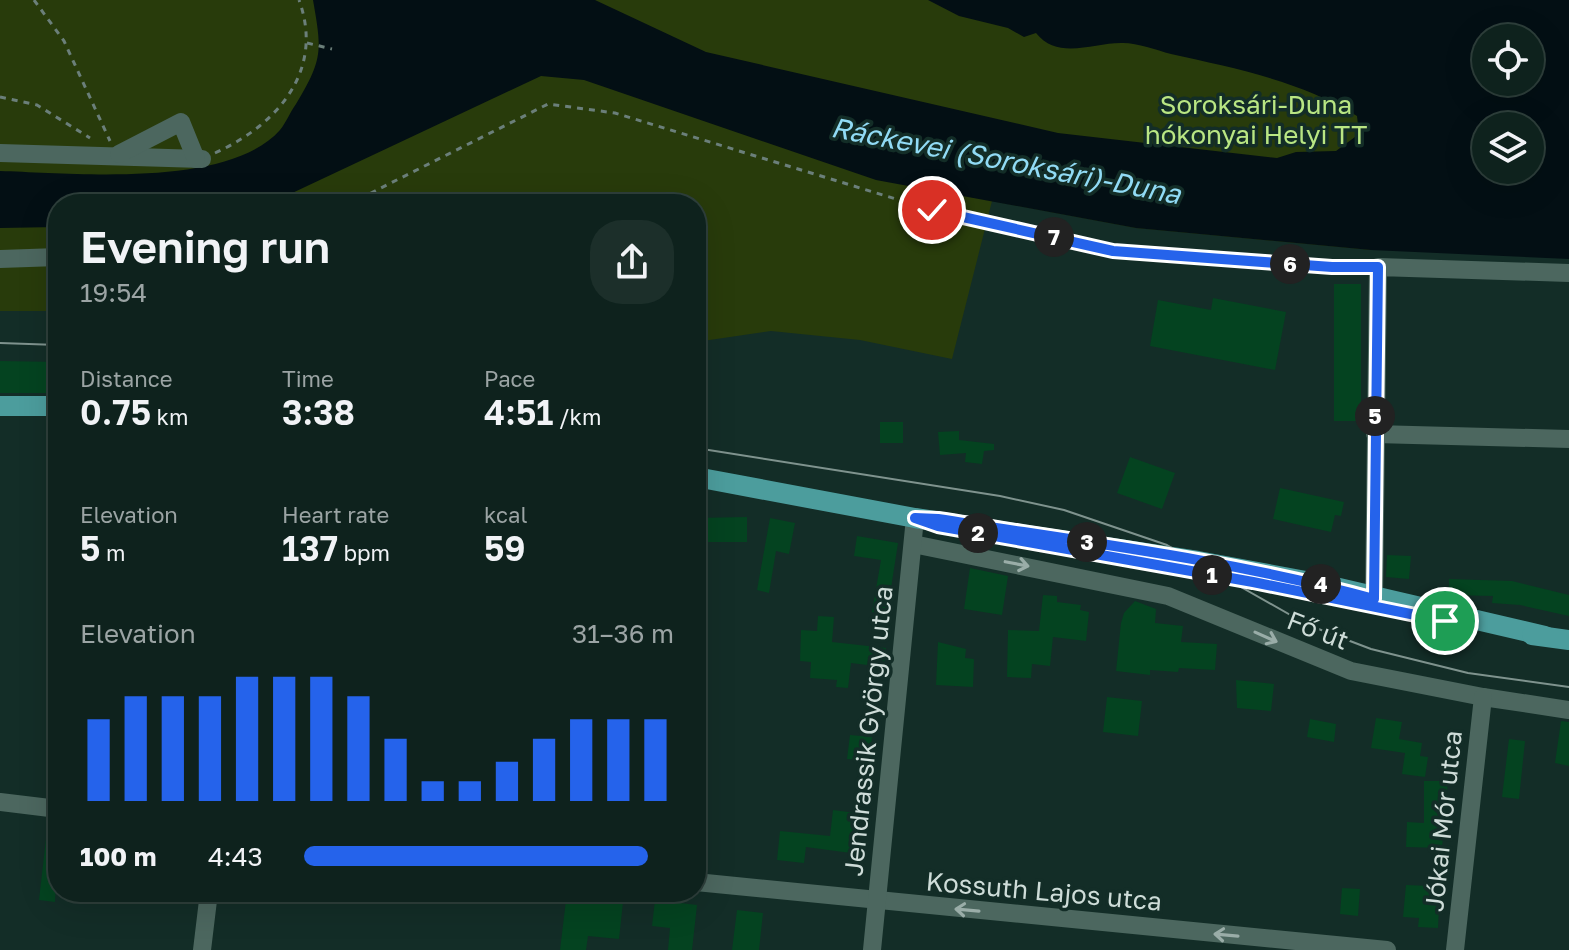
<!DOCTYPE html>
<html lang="en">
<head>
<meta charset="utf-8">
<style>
  :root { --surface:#0e221d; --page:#1c2f2a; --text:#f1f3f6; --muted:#9ba4a4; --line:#2e3f3b; --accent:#2563eb }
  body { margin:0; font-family:"Golos Text",sans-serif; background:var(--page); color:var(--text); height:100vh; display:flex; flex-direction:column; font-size:30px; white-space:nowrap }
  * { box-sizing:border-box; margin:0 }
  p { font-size:26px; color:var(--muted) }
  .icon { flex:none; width:44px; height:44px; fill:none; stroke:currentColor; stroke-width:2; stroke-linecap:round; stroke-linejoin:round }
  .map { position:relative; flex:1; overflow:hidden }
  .panel { position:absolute; left:48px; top:194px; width:658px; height:708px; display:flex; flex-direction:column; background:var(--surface); border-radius:32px; box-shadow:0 8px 32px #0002,0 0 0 2px var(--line) }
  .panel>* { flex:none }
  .controls { position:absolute; left:1472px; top:24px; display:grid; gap:16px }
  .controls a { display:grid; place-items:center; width:72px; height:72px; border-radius:50%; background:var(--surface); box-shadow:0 8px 32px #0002,0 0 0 2px var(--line); font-size:40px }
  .pin { position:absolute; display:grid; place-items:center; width:68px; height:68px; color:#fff; margin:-34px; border:4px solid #fff; border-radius:50%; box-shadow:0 2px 8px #0007 }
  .km { position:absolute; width:40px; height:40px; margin:-20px; border-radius:50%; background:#222; color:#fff; font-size:22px; line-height:40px; text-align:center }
  .round { display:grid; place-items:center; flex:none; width:84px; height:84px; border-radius:32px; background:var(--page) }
  .headline { display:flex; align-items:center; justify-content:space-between; height:136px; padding:0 32px }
  h1 { font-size:44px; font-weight:600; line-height:60px }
  .stats { display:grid; grid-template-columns:repeat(3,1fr); gap:12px; height:136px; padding:8px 32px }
  .stats div { display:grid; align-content:center }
  .stats b { font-size:34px; font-weight:600 }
  .stats small { font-size:22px; font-weight:400 }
  .stats p { font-size:22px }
  .chart { height:224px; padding:16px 32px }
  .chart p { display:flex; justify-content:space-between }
  .chart svg { width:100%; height:144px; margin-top:8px; stroke:var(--accent); stroke-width:6 }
  ul { padding:0 32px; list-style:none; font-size:26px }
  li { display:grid; grid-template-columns:128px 96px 1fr; align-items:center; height:60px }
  li i { height:20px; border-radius:10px; background:var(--accent) }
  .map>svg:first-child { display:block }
</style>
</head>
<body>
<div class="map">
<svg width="1569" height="950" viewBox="0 0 1569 950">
  <rect width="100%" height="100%" fill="#132d27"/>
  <path fill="#283b0b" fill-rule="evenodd" d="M 0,0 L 1569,0 L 1569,97 L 1480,92 L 1371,250 L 1136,228 L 992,201 L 952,359 L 860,340 L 771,331 L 696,342 L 696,204 L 58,204 L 58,311 L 0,311 ZM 1486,38 L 1530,38 L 1530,82 L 1486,82 Z"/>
  <path fill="#030f14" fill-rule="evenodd" d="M 313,0 L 595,0 L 706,52 L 1058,133 L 1277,158 L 1296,152 L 1336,151 L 1359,134 L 1357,116 C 1301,81 1234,68 1171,54 C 1156,50 1138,43 1123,43 C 1095,42 1058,61 1036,33 L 1024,37 L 1008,28 L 959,16 L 928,0 L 1569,0 L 1569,259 L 1371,250 L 1136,228 L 876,180 L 584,80 L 541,76 L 271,203 L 58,204 L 58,227 L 0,228 L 0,171 C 72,173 228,189 280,130 C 286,123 290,112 296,104 C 323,59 322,51 313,0 ZM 1486,38 L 1530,38 L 1530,82 L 1486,82 ZM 1486,126 L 1530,126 L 1530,170 L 1486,170 Z"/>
  <g fill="#044320">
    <rect x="1334" y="284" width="27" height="137"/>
    <polygon points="1213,298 1286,312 1275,370 1150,346 1158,300 1211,310"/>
    <polygon points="0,361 58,362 58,393 0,393"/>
    <rect x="880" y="422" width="23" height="21"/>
    <polygon points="959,431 959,440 994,444 994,450 984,451 982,464 965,462 966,453 940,455 938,432"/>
    <polygon points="1130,457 1175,473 1162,509 1117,493"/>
    <polygon points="1280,488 1344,502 1341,516 1335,515 1331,532 1273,519"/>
    <polygon points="747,517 747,542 696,542 696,518"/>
    <polygon points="770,518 795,523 789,554 776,551 769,593 757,590"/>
    <polygon points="857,536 898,543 887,614 872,612 881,560 854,556"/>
    <polygon points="1387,555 1411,556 1409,579 1386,577"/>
    <polygon points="970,568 1008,576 1002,615 964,609"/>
    <polygon points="1449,579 1512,581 1569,595 1569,616 1520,605 1492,603 1493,596 1449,595"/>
    <polygon points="1043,595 1057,596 1057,602 1081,605 1080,610 1089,612 1086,641 1053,637 1050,666 1032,664 1031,678 1007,677 1008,630 1039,631"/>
    <polygon points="1135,601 1156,609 1155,623 1183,626 1181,642 1217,644 1215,670 1179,668 1178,672 1150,670 1150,675 1116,671 1121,623 1124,613"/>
    <polygon points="818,616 834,617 832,642 886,648 884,667 851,663 848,688 836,687 837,680 810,678 811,662 800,661 801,630 817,631"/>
    <polygon points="938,642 966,649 965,658 974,659 973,687 936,685"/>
    <polygon points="1236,680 1274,684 1271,711 1237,708"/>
    <polygon points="1107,697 1142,701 1138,736 1103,732"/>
    <polygon points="1376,718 1402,722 1399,739 1422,743 1420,756 1428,757 1425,777 1402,774 1405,753 1371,748"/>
    <polygon points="1310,719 1336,724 1334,742 1307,737"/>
    <polygon points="1561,721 1569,722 1569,766 1555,763"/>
    <polygon points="850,735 872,737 870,761 847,759"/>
    <polygon points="1509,739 1525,741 1519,799 1502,797"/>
    <polygon points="1424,781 1448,781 1442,848 1406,847 1407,822 1424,823"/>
    <polygon points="833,810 856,813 851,853 806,847 804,863 777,860 780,831 830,836"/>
    <polygon points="47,830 58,831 55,902 39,900"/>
    <polygon points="1406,885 1430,886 1429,904 1439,905 1438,928 1418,927 1419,918 1403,917"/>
    <polygon points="1342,888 1360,889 1358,916 1340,914"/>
    <polygon points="567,892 624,893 619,939 588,936 586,950 560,950"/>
    <polygon points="655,900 697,905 692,950 668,950 670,928 652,926"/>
    <polygon points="737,910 763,913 759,950 732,950"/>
  </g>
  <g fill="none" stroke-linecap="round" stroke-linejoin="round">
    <g stroke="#6b7f7a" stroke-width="3" stroke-dasharray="6 6" stroke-linecap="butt">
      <polyline points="34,0 64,41 110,141"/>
      <polyline points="307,43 332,49"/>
      <polyline points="0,97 37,105 90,138"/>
      <path d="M 215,153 C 277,125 325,71 299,0"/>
      <polyline points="349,204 548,104 615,113 932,210 1101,248"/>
    </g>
    <polyline stroke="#4c675f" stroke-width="9" points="1113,251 1332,267 1378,267"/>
    <g stroke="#4c675f" stroke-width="18">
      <polyline points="0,153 202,159"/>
      <polyline points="119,154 181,122 196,159"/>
      <polyline points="0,259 58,257"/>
      <polyline points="1375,434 1569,439"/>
      <polyline points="913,544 1168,596 1351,671 1483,697 1569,710"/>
      <polyline points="1374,599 1378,267 1569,273"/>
      <polyline points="0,802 58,809"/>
      <polyline points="696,882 1387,950"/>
      <polyline points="202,950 209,892"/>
      <polyline points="872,950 915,518"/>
      <polyline points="1455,950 1483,697"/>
    </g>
    <g stroke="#4c9d9d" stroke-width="20">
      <polyline points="0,406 58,406"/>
      <polyline points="696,477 915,518 1198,561 1322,584 1545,636"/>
      <polyline points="1532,635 1569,640"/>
    </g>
    <g stroke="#7f938e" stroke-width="2">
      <polyline points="0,343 58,345"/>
      <polyline points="696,448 1000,496 1064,510 1167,545 1308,625 1371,649 1468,673 1569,687"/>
    </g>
  </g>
  <defs><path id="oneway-shaft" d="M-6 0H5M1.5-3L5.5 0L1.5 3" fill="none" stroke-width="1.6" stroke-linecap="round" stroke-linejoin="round" transform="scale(2)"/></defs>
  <g stroke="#9aada8">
    <use href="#oneway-shaft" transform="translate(1017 564) rotate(11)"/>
    <use href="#oneway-shaft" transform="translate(1266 637) rotate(24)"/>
    <use href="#oneway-shaft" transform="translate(967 910) rotate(-175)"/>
    <use href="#oneway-shaft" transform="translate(1226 935) rotate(-175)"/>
  </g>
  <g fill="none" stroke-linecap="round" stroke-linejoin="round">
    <defs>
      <path id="route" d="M 932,210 L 1113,251 L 1332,267 L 1378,267 L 1374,599 C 1232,560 1084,542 938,519 L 915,518 L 938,526 L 1253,582 L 1445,621"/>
    </defs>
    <use href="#route" stroke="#fff" stroke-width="16"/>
    <use href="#route" stroke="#2563eb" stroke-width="10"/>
  </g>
  <g text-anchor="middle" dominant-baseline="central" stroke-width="7" stroke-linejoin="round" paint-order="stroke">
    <g font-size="26" fill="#b9e683" stroke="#132d27">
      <text x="1256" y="104">Soroksári-Duna<tspan x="1256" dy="30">hókonyai Helyi TT</tspan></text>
    </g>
    <g font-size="26" fill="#cedcd8" stroke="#132d27">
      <text transform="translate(1318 630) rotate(21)">Fő út</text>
      <text transform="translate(868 731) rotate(-84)">Jendrassik György utca</text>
      <text transform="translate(1443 821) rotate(-84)">Jókai Mór utca</text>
      <text transform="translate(1044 891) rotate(5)">Kossuth Lajos utca</text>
    </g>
    <g font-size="28" font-style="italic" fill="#91dbf5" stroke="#132d27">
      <text transform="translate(1006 160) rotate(11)">Ráckevei (Soroksári)-Duna</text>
    </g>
  </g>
</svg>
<div class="controls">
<a><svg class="icon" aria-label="locate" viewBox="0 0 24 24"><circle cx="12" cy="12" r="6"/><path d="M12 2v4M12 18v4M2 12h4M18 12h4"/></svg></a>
<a><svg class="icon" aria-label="layers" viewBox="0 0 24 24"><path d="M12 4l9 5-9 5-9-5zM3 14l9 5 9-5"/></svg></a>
</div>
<div class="pin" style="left:1445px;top:621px;background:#1e9e55"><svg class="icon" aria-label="arrive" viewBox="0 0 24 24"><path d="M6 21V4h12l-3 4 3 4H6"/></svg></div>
<div class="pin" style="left:932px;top:210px;background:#d93025"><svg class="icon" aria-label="check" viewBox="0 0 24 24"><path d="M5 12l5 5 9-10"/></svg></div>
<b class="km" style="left:1212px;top:575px">1</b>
<b class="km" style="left:978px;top:533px">2</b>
<b class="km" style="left:1087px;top:542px">3</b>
<b class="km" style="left:1321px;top:584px">4</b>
<b class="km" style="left:1375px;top:416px">5</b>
<b class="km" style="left:1290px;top:264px">6</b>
<b class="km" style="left:1054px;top:237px">7</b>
<section class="panel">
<div class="headline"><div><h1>Evening run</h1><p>19:54</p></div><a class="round"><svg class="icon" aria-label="share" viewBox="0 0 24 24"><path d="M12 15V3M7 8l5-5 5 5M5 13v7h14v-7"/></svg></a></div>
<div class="stats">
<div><p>Distance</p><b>0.75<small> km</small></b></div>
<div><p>Time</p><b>3:38</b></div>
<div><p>Pace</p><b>4:51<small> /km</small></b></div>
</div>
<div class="stats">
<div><p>Elevation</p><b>5<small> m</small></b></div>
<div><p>Heart rate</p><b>137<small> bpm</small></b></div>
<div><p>kcal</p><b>59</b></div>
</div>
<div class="chart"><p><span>Elevation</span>31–36 m</p>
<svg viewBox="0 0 160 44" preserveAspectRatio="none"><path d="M5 44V19M15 44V12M25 44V12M35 44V12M45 44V6M55 44V6M65 44V6M75 44V12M85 44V25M95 44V38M105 44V38M115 44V32M125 44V25M135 44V19M145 44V19M155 44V19"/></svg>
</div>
<ul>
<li><b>100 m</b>4:43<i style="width:93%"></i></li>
</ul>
</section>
</div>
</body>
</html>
